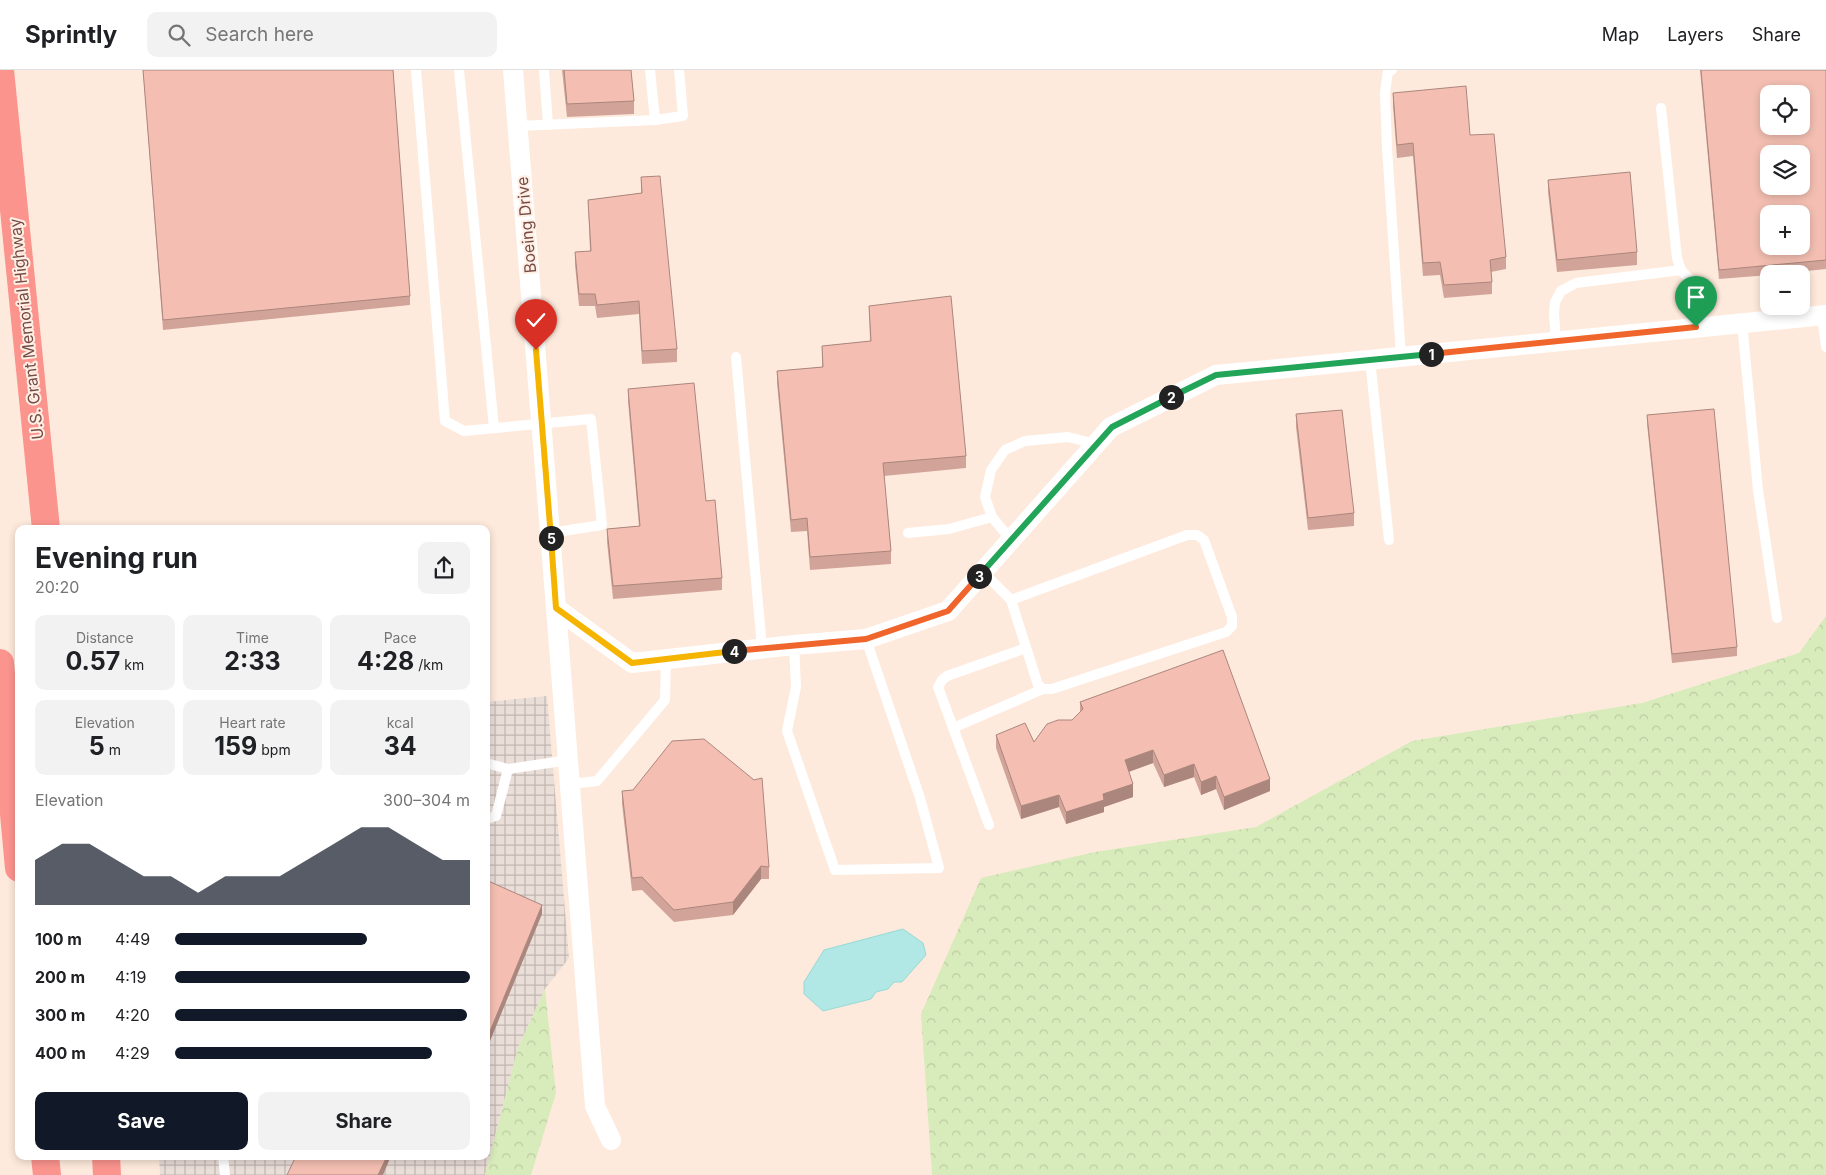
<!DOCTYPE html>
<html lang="en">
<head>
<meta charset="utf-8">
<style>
  :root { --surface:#fff; --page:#f2f2f2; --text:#202124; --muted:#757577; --line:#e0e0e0; --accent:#111827 }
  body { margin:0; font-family:Inter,sans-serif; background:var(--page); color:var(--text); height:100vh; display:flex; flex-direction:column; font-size:19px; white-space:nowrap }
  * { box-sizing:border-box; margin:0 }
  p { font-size:16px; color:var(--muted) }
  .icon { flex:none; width:28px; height:28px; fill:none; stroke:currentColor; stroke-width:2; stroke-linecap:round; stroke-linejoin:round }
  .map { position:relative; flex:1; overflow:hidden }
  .drawer { position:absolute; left:15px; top:455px; width:475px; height:635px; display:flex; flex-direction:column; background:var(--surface); border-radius:10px; box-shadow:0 2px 8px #0003 }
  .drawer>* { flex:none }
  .tools { position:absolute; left:1760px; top:15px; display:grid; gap:10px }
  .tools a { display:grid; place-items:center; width:50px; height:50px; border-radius:10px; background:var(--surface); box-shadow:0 2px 8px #0003; font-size:25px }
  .pin { position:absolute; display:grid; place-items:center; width:42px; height:42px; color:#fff; margin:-51px -21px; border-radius:50% 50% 50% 0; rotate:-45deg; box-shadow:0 0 5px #0007 }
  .pin .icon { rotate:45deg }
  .km { position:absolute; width:25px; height:25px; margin:-12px; border-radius:50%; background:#222; color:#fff; font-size:14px; line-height:25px; text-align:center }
  .round { display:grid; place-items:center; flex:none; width:52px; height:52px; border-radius:10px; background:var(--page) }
  .head { display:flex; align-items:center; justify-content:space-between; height:85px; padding:0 20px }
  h1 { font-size:28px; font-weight:700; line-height:38px }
  .stats { display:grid; grid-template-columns:repeat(3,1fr); gap:8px; height:85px; padding:5px 20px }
  .stats div { display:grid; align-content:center; border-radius:10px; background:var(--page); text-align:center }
  .stats b { font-size:25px; font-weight:700 }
  .stats small { font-size:14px; font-weight:400 }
  .stats p { font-size:14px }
  .chart { height:140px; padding:10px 20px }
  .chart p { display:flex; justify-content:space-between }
  .chart svg { width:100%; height:90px; margin-top:5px; fill:var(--accent); opacity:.7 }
  .primary-button { display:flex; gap:10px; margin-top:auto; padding:10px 20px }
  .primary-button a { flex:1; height:58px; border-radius:10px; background:var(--accent); color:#fff; font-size:20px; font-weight:700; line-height:58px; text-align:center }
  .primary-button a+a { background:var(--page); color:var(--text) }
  ul { padding:0 20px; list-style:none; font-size:16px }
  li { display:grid; grid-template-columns:80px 60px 1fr; align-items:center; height:38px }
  li i { height:12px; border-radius:6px; background:var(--accent) }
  header { display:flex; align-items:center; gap:30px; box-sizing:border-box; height:70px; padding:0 25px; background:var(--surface); border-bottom:1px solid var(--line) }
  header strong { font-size:24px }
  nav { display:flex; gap:28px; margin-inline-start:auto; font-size:18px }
  .search { width:350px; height:45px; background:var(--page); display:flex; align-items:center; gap:12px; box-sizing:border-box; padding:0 18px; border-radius:10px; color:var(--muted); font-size:19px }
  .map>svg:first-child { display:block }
</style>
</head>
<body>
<header>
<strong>Sprintly</strong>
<div class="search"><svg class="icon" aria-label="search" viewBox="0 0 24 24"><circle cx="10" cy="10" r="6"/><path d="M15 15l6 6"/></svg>Search here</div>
<nav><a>Map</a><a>Layers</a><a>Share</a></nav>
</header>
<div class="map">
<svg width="1826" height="1105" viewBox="0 0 1826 1105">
  <defs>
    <pattern id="industrial-grid" width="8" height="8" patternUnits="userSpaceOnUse" patternTransform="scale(1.25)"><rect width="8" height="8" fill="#eaded9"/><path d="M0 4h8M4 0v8" fill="none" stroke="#c2b6b2"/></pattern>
    <pattern id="forest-crowns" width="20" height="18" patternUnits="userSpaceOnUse" patternTransform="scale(1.25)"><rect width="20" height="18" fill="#d8ebbb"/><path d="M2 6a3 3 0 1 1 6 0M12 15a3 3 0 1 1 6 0" fill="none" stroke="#bdcba2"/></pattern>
  </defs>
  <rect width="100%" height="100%" fill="#feeadc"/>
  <polygon fill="url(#industrial-grid)" points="547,626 569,888 545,919 518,978 485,1105 160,1105 159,1086 486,1086 486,632"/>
  <g fill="url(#forest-crowns)">
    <polygon points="1826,546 1826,1105 932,1105 921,944 981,808 1095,782 1256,757 1412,671 1642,633 1799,583"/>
    <polygon points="545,919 556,1023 531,1105 485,1105 518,978"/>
  </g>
  <polygon fill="#b1e7e4" stroke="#96dad6" points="903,859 923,873 926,885 902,912 894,912 888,919 876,922 871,929 823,941 804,924 804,912 824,880"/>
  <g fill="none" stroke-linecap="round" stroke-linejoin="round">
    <g stroke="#fff" stroke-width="10">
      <polyline points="416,0 445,351 464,361 591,349 602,455 550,463"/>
      <polyline points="459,0 494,358"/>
      <polyline points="544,0 548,55"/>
      <polyline points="650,0 655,50"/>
      <polyline points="1392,0 1388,1 1385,23 1387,78 1401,287"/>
      <polyline points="1661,38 1677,188 1681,200 1692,212 1696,257"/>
      <polyline points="518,56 655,50 683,46 679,0"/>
      <polyline points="1822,245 1826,277"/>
      <polyline points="1742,253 1758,420 1777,548"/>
      <polyline points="1556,271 1554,244 1555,232 1561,221 1576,213 1681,200"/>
      <polyline points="736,287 762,578"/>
      <polyline points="1370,290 1389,470"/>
      <polyline points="908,463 949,459 992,447"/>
      <polyline points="1011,470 992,447 985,427 991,400 1005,380 1025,371 1068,367 1096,374"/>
      <polyline points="983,502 1011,530 1038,615 1043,619 1052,619 1226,562 1232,556 1232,547 1204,470 1197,465 1187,465 1011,530"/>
      <polyline points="794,575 796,617 787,661 835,800 939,798 920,728 866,569"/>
      <polyline points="953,658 1043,619"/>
      <polyline points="486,693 508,699 569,690"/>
      <polyline points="571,714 597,711 665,630 666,589"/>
      <polyline points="486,749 496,746 508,699"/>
      <polyline points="989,755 938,617 942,610 947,606 1026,578"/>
      <polyline points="223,1086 225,1105"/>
    </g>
    <g stroke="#fff" stroke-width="20">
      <polyline points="513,0 556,538 632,593 794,575 866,569 948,541 1111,357 1216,305 1826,245"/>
      <polyline points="556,538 595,1036 611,1070"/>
    </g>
    <g stroke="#fc948e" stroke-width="28">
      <polyline points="0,0 46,459"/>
      <polyline points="0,593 19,798"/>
      <polyline points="45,1086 47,1105"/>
      <polyline points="106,1086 107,1105"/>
    </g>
  </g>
  <g fill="#d2a499">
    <polygon points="143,0 393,0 410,226 410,235 163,260"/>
    <polygon points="562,0 631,0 634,31 634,44 567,47"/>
    <polygon points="1700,0 1826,0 1826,199 1778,204 1769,204 1769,205 1719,209"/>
    <polygon points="1393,23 1470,65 1506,187 1506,199 1491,202 1492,212 1492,224 1444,228 1440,205 1423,206 1413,86 1397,88 1393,36"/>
    <polygon points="641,107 677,279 677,292 642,294 639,244 597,248 595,236 579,236 575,195 575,182 590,181 588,130 641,123"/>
    <polygon points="1548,110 1637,182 1637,195 1557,202 1548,122"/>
    <polygon points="869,236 966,386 966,398 884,406 891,481 891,494 810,500 807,461 791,462 777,313 777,301 822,297 822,276 870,271"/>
    <polygon points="628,319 706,431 722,508 722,520 613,529 607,472 607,459 639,456 628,331"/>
    <polygon points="1296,344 1354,443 1354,456 1308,460 1296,357"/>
    <polygon points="1647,345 1737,577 1737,586 1672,593 1647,354"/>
    <polygon points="1080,632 1270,721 1224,740 1216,719 1201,725 1194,707 1164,717 1153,693 1129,702 1133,727 1104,737 1104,742 1066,754 1059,737 1021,749 996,678 996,665 1034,672 1072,650 1080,642"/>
    <polygon points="622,721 769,797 769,809 761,809 733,845 674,852 642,820 632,821 622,734"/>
  </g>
  <g fill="#ab867d">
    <polygon points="1153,680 1153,693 1125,703 1125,690"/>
    <polygon points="1194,694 1194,707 1164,717 1164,705"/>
    <polygon points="1216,706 1216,719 1201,725 1201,712"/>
    <polygon points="1270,709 1270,721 1224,740 1224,727"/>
    <polygon points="1133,714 1133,727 1104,737 1104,742 1066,754 1066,742 1103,724"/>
    <polygon points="1059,725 1059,737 1021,749 1021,736"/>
    <polygon points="761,796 761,809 733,845 733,832"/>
    <polygon points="542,835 542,844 486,981 486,971"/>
    <polygon points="387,1086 391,1086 383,1105 378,1105"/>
  </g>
  <g fill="#f4bfb2" stroke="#ab867d" fill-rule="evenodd">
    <polygon points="143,0 393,0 410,226 163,250"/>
    <polygon points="564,0 631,0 634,31 567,34"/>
    <path d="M 1701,0 L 1826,0 L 1826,190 L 1719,200 ZM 1769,24 L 1801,24 L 1801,56 L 1769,56 ZM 1769,84 L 1801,84 L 1801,116 L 1769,116 ZM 1769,144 L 1801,144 L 1801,176 L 1769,176 Z"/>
    <polygon points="1466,16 1470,65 1494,64 1506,187 1490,190 1492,212 1444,215 1440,192 1423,193 1413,73 1397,75 1393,23"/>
    <polygon points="1630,102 1637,182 1557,190 1548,110"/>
    <polygon points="660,106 677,279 642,281 639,231 597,235 595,224 579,224 575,182 591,181 588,130 642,123 641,107"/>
    <polygon points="951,226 966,386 883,393 891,481 810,487 807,448 791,450 777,301 823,297 822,276 871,271 869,236"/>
    <polygon points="694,313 706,431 715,430 722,508 613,516 607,459 640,456 628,319"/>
    <polygon points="1714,339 1737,577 1672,584 1647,345"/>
    <polygon points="1342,340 1354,443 1308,448 1296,344"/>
    <polygon points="1223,580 1270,709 1224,727 1216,706 1201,712 1194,694 1164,705 1153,680 1125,690 1133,714 1103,724 1104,730 1066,742 1059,725 1021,736 996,665 1025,653 1034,672 1047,654 1058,650 1072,650 1083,639 1080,632"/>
    <polygon points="704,669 754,710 762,708 769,797 761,796 733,832 674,840 642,807 632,808 622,721 633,720 672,671"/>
    <polygon points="486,810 542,835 486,971"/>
    <polygon points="296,1086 387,1086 378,1105 287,1105"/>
  </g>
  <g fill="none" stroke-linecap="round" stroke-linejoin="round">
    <defs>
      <polyline id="split-1" points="1431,284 1696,257"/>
      <polyline id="split-2" points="1171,327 1216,305 1431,284"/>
      <polyline id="split-3" points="979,506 1112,357 1171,327"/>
      <polyline id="split-4" points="734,581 866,569 948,541 979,506"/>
      <polyline id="split-5" points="551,468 556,538 632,593 734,581"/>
      <polyline id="split-6" points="536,280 551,468"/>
    </defs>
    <use href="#split-1" stroke="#fff" stroke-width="10"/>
    <use href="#split-2" stroke="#fff" stroke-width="10"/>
    <use href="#split-3" stroke="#fff" stroke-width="10"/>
    <use href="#split-4" stroke="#fff" stroke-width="10"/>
    <use href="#split-5" stroke="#fff" stroke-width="10"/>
    <use href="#split-6" stroke="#fff" stroke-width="10"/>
    <use href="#split-1" stroke="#f0652b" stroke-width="6"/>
    <use href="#split-2" stroke="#22a559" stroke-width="6"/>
    <use href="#split-3" stroke="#22a559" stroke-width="6"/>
    <use href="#split-4" stroke="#f0652b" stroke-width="6"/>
    <use href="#split-5" stroke="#f5b400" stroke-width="6"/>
    <use href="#split-6" stroke="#f5b400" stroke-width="6"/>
  </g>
  <g text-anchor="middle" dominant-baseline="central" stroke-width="4" stroke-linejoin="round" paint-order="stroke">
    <g font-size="16" fill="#744b44" stroke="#ffefe4">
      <text transform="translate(526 155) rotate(-95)">Boeing Drive</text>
      <text transform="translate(26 259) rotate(-96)">U.S. Grant Memorial Highway</text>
    </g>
  </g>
</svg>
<div class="tools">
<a><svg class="icon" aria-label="locate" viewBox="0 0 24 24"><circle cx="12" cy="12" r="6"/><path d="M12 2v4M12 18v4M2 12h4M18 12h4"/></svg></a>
<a><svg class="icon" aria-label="layers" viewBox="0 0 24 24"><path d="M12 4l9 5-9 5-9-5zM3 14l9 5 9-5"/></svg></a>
<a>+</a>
<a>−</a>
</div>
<div class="pin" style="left:1696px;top:257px;background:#1e9e55"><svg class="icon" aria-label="arrive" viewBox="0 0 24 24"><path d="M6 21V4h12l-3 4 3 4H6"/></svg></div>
<div class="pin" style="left:536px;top:280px;background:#d93025"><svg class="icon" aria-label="check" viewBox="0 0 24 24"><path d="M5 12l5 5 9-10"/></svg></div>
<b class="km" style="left:1431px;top:284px">1</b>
<b class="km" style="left:1171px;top:327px">2</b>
<b class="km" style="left:979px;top:506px">3</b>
<b class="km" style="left:734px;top:581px">4</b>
<b class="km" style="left:551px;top:468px">5</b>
<section class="drawer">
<div class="head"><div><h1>Evening run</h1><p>20:20</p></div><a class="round"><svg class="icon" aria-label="share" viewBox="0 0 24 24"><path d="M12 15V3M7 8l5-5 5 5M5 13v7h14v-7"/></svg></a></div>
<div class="stats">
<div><p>Distance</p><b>0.57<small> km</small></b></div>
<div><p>Time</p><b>2:33</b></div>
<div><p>Pace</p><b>4:28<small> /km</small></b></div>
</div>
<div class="stats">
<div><p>Elevation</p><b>5<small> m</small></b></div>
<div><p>Heart rate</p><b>159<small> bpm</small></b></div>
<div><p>kcal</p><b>34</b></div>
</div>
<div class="chart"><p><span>Elevation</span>300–304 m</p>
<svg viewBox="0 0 160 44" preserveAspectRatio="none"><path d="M0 44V22L10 14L20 14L30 22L40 30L50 30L60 38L70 30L80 30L90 30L100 22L110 14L120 6L130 6L140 14L150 22L160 22V44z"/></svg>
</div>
<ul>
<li><b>100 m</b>4:49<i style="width:65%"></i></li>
<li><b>200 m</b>4:19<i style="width:100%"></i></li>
<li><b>300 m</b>4:20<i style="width:99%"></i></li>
<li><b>400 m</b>4:29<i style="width:87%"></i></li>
</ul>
<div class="primary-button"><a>Save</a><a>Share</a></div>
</section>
</div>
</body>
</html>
